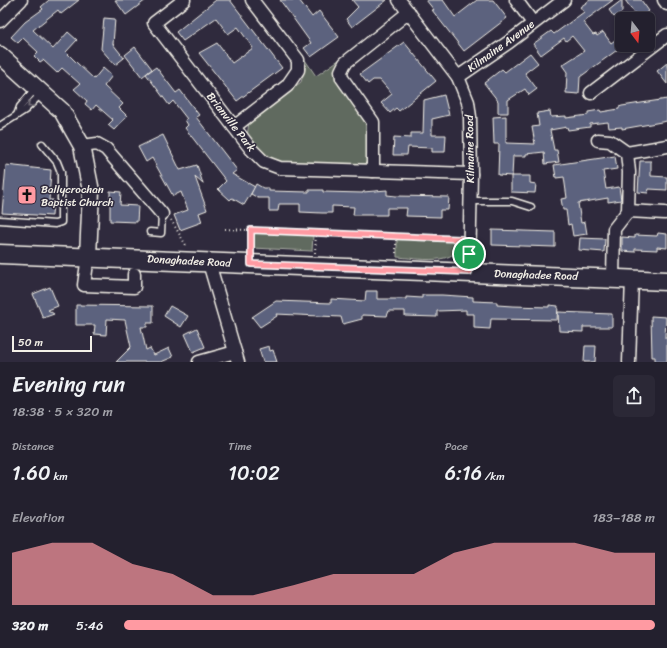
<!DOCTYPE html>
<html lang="en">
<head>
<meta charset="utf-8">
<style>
  :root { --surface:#23202e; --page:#2b2836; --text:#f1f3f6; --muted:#a3a3aa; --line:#403e4a; --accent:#ff9aa2 }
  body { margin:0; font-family:Sriracha,sans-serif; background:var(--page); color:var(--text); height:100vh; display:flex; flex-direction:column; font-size:15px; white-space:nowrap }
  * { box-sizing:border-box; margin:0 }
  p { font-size:13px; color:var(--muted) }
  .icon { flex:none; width:22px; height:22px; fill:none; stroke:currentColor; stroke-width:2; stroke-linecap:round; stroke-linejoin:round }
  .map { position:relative; height:362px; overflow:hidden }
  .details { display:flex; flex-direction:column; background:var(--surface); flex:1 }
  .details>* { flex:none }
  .needle { width:26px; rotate:164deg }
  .tools { position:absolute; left:615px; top:12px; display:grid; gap:8px }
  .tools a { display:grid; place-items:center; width:40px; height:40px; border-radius:6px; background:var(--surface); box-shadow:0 2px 6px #0003,0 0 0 1px var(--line); font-size:20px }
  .scale { position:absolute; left:12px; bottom:10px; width:80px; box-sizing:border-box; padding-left:4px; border:2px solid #f4f1e8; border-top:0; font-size:11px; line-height:14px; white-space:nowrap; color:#f4f1e8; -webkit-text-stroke:3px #2f2a3d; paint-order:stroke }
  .pin { position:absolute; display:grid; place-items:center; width:34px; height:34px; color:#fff; margin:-17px; border:2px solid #fff; border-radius:50%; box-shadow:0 1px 4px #0007 }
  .round { display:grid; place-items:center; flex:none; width:42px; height:42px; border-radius:6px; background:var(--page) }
  .head { display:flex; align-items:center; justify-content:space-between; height:68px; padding:0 12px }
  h1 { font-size:22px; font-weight:600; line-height:30px }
  .metrics { display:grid; grid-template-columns:repeat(3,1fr); gap:6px; height:68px; padding:4px 12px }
  .metrics div { display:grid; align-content:center }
  .metrics b { font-size:20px; font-weight:600 }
  .metrics small { font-size:11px; font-weight:400 }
  .metrics p { font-size:11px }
  .chart { height:112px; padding:8px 12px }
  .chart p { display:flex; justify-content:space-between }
  .chart svg { width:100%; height:72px; margin-top:4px; fill:var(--accent); opacity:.7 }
  ul { padding:0 12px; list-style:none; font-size:13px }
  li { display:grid; grid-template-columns:64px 48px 1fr; align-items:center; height:30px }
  li i { height:10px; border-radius:5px; background:var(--accent) }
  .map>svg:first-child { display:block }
</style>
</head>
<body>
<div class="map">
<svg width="667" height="362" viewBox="0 0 667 362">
  <rect width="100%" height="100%" fill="#2f2a3d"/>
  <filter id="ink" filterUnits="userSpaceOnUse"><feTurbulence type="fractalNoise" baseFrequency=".025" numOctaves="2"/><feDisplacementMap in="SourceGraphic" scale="8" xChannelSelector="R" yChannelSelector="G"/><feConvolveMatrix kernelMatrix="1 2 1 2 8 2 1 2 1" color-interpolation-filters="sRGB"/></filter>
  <g filter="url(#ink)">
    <g fill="#616a5f" stroke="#aaaea4">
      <polygon points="303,57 316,76 343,57 337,79 339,86 364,116 368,125 368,161 364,164 274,163 247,137 249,122 301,82 306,65"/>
      <polygon points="253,232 313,235 312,251 253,248"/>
      <path d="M 397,237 L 460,240 C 460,268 415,258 397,257 Z"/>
    </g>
    <g fill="#5c627e" stroke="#f4f1e8">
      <polygon points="49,0 79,0 61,14 58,10 33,30 53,49 68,32 77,40 66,52 77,63 94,79 103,68 112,76 104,86 123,104 119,108 127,116 114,130 108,125 113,120 96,105 92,110 85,104 87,101 74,89 80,84 62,68 57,73 43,60 40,62 34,56 38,52 23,38 18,43 11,37 25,22 43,9 41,7"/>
      <polygon points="115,0 146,0 126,15"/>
      <polygon points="216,0 230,0 282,68 237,101 199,53 217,43 232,63 253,48 238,27 228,34 216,18 183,41 176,32"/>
      <polygon points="280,0 299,0 312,17 319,11 339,37 311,57 304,48 311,43"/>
      <polygon points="352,0 387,0 352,27 346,19 358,7"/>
      <polygon points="426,0 443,0 455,17 477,0 493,0 507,18 464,51 432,10 434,10"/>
      <polygon points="590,0 613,0 583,22 593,35 596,34 597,36 603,32 611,43 622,35 622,45 624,45 580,77 579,94 566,93 567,72 562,65 584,51 572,36 566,41 564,38 541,55 533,44 551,31 554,34 584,12 580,7"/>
      <polygon points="622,0 622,12 614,17 609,10"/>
      <polygon points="625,0 641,0 649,11 639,19"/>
      <polygon points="104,18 115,19 113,44 124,58 115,65 101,49"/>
      <polygon points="404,42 436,81 399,111 396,108 390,113 381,103 392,94 380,80 373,80 368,84 360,74"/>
      <polygon points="135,47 152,69 142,77 125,55"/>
      <polygon points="530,53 538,63 525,73 537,89 529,95 525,89 508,100 508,113 498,113 498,101 484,83 502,69 505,72"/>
      <polygon points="667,63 667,84 657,71"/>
      <polygon points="156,67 176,93 180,90 199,115 196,117 237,170 232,174 255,187 244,205 232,198 230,200 218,189 226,181 185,128 188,125 185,120 187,119 173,101 169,105 146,74"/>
      <polygon points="444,95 449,115 432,119 432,135 446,135 445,152 432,152 432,148 408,147 407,155 393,155 394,137 411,138 411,133 423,133 424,100"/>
      <polygon points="667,99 667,121 622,129 622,127 609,128 608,122 590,124 590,127 568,130 567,127 550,130 554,150 557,150 559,162 545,164 544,152 526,154 526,156 513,156 512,176 498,175 499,144 494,144 493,117 506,116 506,143 535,144 532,127 539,126 537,113 550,111 551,117 566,116 566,118 588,115 588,112 600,110 601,112 619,109 619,107 622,106"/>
      <polygon points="163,135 180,170 197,165 203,184 195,177 207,210 199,213 202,222 180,230 174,215 188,210 181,192 173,196 152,158 146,162 138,147"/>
      <polygon points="615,156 617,169 603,171 606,189 619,187 621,200 608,202 608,198 578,203 581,223 585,222 587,234 573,236 571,224 568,225 566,210 563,210 561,199 567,198 564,177 556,178 554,165"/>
      <polygon points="640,161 651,161 651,176 667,177 667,190 649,189 648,193 638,192"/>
      <polygon points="6,165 51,170 49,200 53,200 52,216 2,213"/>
      <polygon points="511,176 530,176 530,183 536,184 535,193 511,192"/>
      <polygon points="256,184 263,188 269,188 269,191 309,192 309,190 323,190 323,192 363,193 363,192 387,190 387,195 396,196 449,197 448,210 440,210 440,217 406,216 407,208 387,208 387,215 353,215 354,207 332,206 332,213 322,213 300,212 300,204 279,204 278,211 269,211 269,198 258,198 251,194"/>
      <polygon points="110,191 121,192 120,205 138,206 137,222 110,221"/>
      <polygon points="492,230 555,232 555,247 492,245"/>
      <polygon points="658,233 667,234 667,248 657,247 657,250 635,249 635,252 622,251 622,237 635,238 635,235 657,236"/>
      <polygon points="580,238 605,239 604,252 579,250"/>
      <polygon points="50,287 58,306 48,310 54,314 43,318 33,294"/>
      <polygon points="366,291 377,291 377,299 406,299 406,297 422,298 422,295 442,295 473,297 473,301 497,302 497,305 512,306 549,307 549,305 558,306 557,320 491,319 490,329 474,328 474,314 466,314 466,310 437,311 437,317 405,316 405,311 389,311 387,316 362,315 362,319 343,324 341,317 276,314 277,316 260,327 252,317 276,301 331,303 331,299 365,301"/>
      <polygon points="76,305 153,306 153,323 147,323 147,327 141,327 146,350 150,348 154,355 169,348 173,357 161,362 116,362 131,347 125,320 107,319 106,335 94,334 95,325 76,325"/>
      <polygon points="170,306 188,316 181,327 164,316"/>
      <polygon points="558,312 612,314 612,327 583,327 583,332 559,331"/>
      <polygon points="651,316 666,317 665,338 667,338 667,362 655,362 655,357 652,357"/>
      <polygon points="197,328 205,347 193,352 185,334"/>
      <polygon points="269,346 270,351 273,350 277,362 263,362 259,349"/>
      <polygon points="585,346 596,346 595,362 584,362"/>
    </g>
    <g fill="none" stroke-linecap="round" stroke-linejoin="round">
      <defs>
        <g id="service">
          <polyline points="17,115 20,107 35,89"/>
          <polyline points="0,126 25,110 41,94"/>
          <polyline points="471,201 512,201 531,207"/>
          <polyline points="0,220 55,224 61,222 61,172 57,162 42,144"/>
          <polyline points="150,232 161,233 162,214"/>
        </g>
        <g id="minor">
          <polyline points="184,0 154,23 251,149 264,162 280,168 471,174"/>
          <polyline points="399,0 458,77 468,102 470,117 471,174 469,272"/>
          <polyline points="516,0 533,23"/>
          <polyline points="664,0 667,4"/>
          <polyline points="0,21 21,0"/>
          <polyline points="458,77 509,42 564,0"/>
          <polyline points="591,93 667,35"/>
          <polyline points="234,127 287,86 298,70 298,60 252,0"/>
          <polyline points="598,140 610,141 627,153 667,146"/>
          <polyline points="82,146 97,144 106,149 162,214"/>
          <polyline points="373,171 373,122 342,78 341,71 345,63 409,12"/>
          <polyline points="628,211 665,213"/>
          <polyline points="88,256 84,285 134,287 134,274"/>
          <polyline points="209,263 238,362"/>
          <polyline points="613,278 614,229 628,211 629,172 627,153"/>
          <polyline points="199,362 235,352"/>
          <polyline points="629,362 632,279"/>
        </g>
        <polyline id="tertiary" points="0,55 62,111 82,146 91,191 88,256"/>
        <polyline id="secondary" points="0,254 667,281"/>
      </defs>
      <use href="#service" stroke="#f4f1e8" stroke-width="9"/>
      <use href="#minor" stroke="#f4f1e8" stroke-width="15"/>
      <use href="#tertiary" stroke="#f4f1e8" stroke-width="19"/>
      <use href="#secondary" stroke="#f4f1e8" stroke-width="21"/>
      <g stroke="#f4f1e8" stroke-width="2" stroke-dasharray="1 3" stroke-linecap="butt">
        <polyline points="171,220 187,247"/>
        <polyline points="225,229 458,239"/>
        <polyline points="396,236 396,256"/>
        <polyline points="251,251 251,230"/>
        <polyline points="315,253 316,233"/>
      </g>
      <use href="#service" stroke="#2f2a3d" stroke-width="6"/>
      <use href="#minor" stroke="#2f2a3d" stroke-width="12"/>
      <use href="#tertiary" stroke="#2f2a3d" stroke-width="16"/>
      <use href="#secondary" stroke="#2f2a3d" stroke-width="18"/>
    </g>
    <defs><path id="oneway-chevron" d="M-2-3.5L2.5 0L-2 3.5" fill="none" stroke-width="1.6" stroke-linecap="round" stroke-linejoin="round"/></defs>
    <use stroke="#747079" href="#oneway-chevron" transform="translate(30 105) rotate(134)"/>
  </g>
  <g fill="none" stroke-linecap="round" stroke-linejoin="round" filter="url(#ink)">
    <defs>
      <polygon id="route" points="251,230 461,239 460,254 469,254 469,272 251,264"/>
    </defs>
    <use href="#route" stroke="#fff" stroke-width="8"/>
    <use href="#route" stroke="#ff9aa2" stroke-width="5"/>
  </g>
  <defs>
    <symbol id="church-square" viewBox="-11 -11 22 22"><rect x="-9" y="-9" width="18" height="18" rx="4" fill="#ff9aa2" stroke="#2f2a3d"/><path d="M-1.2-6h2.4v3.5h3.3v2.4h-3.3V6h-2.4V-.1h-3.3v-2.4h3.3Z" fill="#111"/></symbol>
  </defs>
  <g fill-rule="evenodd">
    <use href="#church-square" x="16" y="184" width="22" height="22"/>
  </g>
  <g text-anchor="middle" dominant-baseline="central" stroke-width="3" stroke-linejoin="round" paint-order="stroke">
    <g font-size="11" fill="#f4f1e8" stroke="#2f2a3d">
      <text transform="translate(501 46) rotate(-36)">Kilmaine Avenue</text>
      <text transform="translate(231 122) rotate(52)">Brianville Park</text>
      <text transform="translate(470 149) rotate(-91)">Kilmaine Road</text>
      <text transform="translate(189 261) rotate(3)">Donaghadee Road</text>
      <text transform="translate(536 275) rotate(2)">Donaghadee Road</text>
    </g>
    <g font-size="11" fill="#f4f1e8" stroke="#2f2a3d" text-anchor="start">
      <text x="41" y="189">Ballycrochan<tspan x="41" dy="13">Baptist Church</tspan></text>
    </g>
  </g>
</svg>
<div class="tools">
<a><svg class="needle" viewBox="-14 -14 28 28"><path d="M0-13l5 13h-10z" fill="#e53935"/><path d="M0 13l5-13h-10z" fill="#a3a3aa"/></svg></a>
</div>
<div class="scale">50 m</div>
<div class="pin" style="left:469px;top:254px;background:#1e9e55"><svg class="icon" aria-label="arrive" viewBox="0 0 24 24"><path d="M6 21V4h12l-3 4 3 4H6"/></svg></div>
</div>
<section class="details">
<div class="head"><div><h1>Evening run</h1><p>18:38 · 5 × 320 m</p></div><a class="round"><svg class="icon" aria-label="share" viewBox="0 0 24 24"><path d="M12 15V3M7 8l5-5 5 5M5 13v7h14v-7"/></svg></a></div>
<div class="metrics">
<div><p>Distance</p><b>1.60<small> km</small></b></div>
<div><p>Time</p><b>10:02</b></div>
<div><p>Pace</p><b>6:16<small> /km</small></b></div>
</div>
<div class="chart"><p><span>Elevation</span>183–188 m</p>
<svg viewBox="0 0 160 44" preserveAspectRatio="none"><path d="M0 44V12L10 6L20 6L30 19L40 25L50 38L60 38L70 32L80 25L90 25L100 25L110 12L120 6L130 6L140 6L150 12L160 12V44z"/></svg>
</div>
<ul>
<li><b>320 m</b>5:46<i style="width:100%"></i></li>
</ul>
</section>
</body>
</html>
